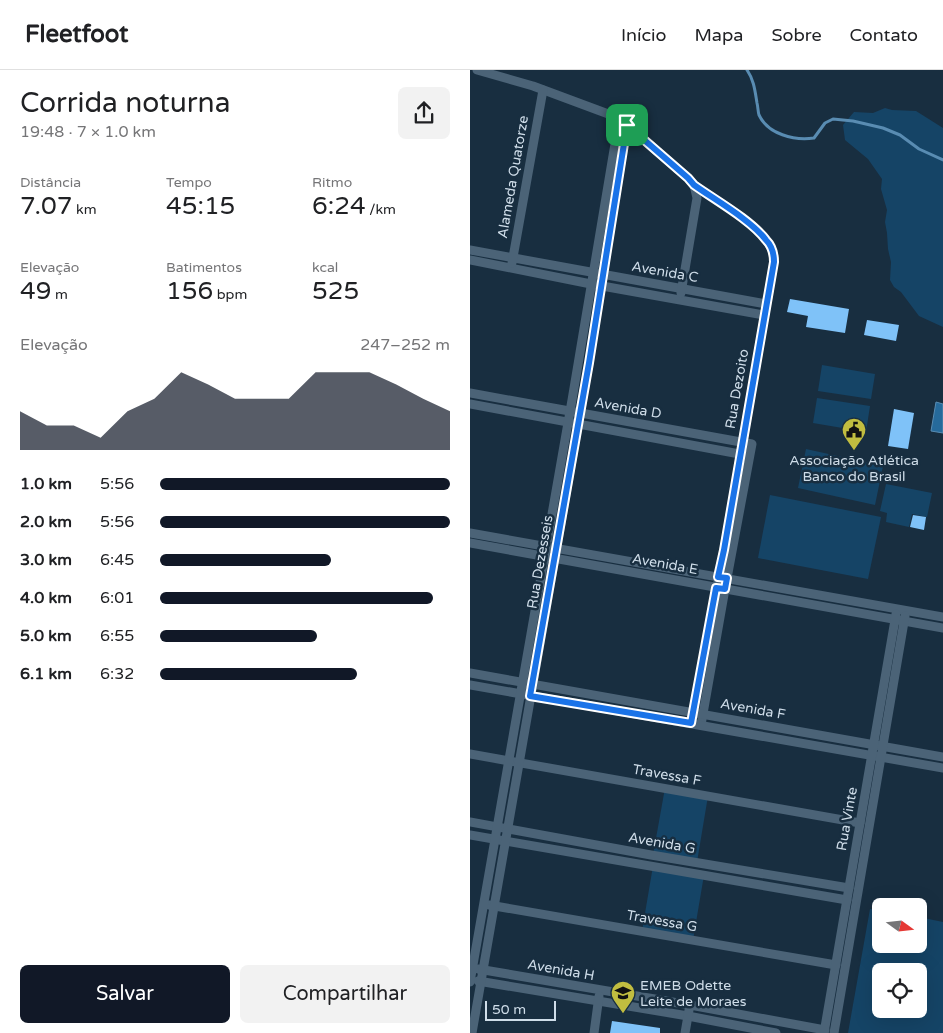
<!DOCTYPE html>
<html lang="pt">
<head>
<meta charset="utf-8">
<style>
  :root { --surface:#fff; --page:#f2f2f2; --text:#202124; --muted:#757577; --line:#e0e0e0; --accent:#111827 }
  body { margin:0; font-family:"Varela Round",sans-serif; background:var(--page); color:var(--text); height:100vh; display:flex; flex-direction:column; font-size:19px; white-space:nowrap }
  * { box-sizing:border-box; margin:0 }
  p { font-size:16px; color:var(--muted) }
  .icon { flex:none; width:28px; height:28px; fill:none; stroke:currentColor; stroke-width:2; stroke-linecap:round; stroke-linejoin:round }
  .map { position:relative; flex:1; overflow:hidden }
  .drawer { display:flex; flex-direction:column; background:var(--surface); width:470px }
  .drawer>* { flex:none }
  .needle { width:32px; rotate:105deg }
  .buttons { position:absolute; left:402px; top:828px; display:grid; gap:10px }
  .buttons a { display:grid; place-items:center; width:55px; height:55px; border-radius:8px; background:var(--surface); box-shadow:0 5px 20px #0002; font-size:25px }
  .scale { position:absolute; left:15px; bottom:12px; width:71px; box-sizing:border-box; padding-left:5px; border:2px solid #cfdde9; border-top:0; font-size:14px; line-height:18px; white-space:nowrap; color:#cfdde9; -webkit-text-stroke:4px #182e40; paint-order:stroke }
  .pin { position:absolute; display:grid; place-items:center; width:42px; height:42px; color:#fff; margin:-21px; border-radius:10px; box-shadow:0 2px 8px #0006 }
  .round { display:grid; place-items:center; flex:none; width:52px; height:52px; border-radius:8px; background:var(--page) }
  .headline { display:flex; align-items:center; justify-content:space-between; height:85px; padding:0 20px }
  h1 { font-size:28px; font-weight:600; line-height:38px }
  .metrics { display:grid; grid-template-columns:repeat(3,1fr); gap:8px; height:85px; padding:5px 20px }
  .metrics div { display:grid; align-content:center }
  .metrics b { font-size:25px; font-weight:600 }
  .metrics small { font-size:14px; font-weight:400 }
  .metrics p { font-size:14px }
  .chart { height:140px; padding:10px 20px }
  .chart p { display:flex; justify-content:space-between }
  .chart svg { width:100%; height:90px; margin-top:5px; fill:var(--accent); opacity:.7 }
  .action { display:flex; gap:10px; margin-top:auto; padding:10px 20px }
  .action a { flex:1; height:58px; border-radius:8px; background:var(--accent); color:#fff; font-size:20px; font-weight:600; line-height:58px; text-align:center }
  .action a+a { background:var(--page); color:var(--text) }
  ul { padding:0 20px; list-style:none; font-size:16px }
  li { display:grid; grid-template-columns:80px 60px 1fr; align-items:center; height:38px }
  li i { height:12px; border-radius:6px; background:var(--accent) }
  header { display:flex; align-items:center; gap:30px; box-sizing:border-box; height:70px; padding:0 25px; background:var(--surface); border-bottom:1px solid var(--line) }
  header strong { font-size:24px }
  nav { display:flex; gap:28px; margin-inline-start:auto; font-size:18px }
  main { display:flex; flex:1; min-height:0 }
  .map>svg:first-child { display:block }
</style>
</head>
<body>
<header>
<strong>Fleetfoot</strong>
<nav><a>Início</a><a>Mapa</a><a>Sobre</a><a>Contato</a></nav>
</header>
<main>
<section class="drawer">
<div class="headline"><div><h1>Corrida noturna</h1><p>19:48 · 7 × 1.0 km</p></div><a class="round"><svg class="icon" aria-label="share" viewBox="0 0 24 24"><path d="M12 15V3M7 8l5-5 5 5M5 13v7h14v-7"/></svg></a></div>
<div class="metrics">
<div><p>Distância</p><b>7.07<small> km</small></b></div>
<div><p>Tempo</p><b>45:15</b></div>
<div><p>Ritmo</p><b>6:24<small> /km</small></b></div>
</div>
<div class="metrics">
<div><p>Elevação</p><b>49<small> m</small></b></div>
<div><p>Batimentos</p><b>156<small> bpm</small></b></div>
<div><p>kcal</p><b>525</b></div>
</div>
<div class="chart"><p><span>Elevação</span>247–252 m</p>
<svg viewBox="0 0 160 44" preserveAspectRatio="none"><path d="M0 44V25L10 32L20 32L30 38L40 25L50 19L60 6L70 12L80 19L90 19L100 19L110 6L120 6L130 6L140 12L150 19L160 25V44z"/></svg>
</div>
<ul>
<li><b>1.0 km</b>5:56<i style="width:100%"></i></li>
<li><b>2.0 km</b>5:56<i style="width:100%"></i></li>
<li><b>3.0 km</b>6:45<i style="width:59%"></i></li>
<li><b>4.0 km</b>6:01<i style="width:94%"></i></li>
<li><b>5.0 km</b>6:55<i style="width:54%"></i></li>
<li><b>6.1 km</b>6:32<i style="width:68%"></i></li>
</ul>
<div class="action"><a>Salvar</a><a>Compartilhar</a></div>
</section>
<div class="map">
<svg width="473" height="963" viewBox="0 0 473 963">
  <rect width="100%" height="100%" fill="#182e40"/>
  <g fill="#154466" fill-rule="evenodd">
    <polygon points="415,38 422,40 446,41 473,58 473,257 449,246 431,222 424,217 420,210 421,192 418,179 417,163 415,152 417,140 411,119 412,109 398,89 375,70 373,55 384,42 403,43"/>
    <polygon points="352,295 405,304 401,329 348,321"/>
    <polygon points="347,328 400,336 396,362 343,353"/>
    <polygon points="336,379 413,396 405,435 328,418"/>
    <polygon points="416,414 462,423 457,447 442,444 439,457 416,452 417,443 410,441"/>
    <polygon points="300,425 411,447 398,509 288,488"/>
    <polygon points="195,718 238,726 227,792 183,785"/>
    <polygon points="183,796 234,805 223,870 172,861"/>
    <path d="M 400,839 L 411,841 L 411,874 L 449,874 L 449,847 L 473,852 L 473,963 L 378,963 ZM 411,901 L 449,901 L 449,939 L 411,939 Z"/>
  </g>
  <polygon fill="#266a9b" stroke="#598cb2" points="466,332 473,334 473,363 461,361"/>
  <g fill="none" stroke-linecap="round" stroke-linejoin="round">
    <path stroke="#598cb2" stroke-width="3" d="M 277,0 C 284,10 285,21 287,33 C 288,37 288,42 289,45 C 298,64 324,71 344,68 L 355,53 L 363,49 L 383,51 L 413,58 L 430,65 L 449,79 L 473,90"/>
  </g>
  <g fill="#7fc2f8">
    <polygon points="320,229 379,239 375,263 336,257 338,246 317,242"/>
    <polygon points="397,250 429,255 426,271 394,265"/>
    <polygon points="424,339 444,343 438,379 418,376"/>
    <polygon points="443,445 456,447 454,460 440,457"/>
    <polygon points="142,951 190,958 190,963 140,963"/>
  </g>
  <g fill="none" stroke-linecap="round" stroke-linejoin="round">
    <g stroke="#4b6377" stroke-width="9">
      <path d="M 7,0 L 63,16 L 141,45 L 153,52 L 218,108 L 224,115 C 245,130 281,150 296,170 C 301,176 304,184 304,192 L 254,480 L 221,653"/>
      <polyline points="0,180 296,234"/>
      <polyline points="0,190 121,214 294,245"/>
      <polyline points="42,193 73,20"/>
      <polyline points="211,223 227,128 224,115"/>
      <polyline points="0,323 282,374 255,519 231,655"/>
      <polyline points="0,334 275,385"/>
      <polyline points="0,463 473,547"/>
      <polyline points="0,473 473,558"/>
      <polyline points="0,603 473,687"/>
      <path d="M 0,615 C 157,643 315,670 473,698"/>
      <polyline points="0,684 390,753"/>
      <polyline points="0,752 181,785 379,818"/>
      <polyline points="0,765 377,830"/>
      <polyline points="19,835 366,895"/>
      <polyline points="8,899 220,935 355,960"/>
      <polyline points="8,911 218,946 306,963"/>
      <polyline points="0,912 102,330 149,50"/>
      <polyline points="2,963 119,293 157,55"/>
      <polyline points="124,963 129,926"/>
      <polyline points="215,963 219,940"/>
      <polyline points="354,963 426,544"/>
      <polyline points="364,963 435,546"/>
    </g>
  </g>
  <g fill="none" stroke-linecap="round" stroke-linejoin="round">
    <defs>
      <path id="route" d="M 157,55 L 218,108 L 224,115 C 245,130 281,150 296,170 C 302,176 304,184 304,192 L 254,480 L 248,507 L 257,508 L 255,519 L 246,518 L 221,653 L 60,626 L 119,293 Z"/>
    </defs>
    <use href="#route" stroke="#fff" stroke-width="10"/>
    <use href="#route" stroke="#1a73e8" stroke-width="6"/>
  </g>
  <defs>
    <symbol id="civic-pin" viewBox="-11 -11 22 30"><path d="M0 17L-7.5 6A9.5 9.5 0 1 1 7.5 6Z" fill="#c1bd40" stroke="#182e40"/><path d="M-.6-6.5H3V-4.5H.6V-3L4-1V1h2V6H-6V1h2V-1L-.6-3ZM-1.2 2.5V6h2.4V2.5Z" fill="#111"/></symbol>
    <symbol id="school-pin" viewBox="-11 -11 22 30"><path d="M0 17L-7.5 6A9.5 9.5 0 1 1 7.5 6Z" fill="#c1bd40" stroke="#182e40"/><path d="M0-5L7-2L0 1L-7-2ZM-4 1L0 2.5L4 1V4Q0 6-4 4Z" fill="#111"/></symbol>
  </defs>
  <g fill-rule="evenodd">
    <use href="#civic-pin" x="370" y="346" width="28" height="38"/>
    <use href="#school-pin" x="139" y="909" width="28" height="38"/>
  </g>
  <g text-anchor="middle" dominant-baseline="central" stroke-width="5" stroke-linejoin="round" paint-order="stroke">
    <g font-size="14" fill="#cfdde9" stroke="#182e40">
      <text transform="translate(43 107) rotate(-80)">Alameda Quatorze</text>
      <text transform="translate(195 202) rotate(10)">Avenida C</text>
      <text transform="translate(267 319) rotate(-80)">Rua Dezoito</text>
      <text transform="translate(158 338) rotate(10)">Avenida D</text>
      <text transform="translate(70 492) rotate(-80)">Rua Dezesseis</text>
      <text transform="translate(195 494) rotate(10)">Avenida E</text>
      <text transform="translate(283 639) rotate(10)">Avenida F</text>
      <text transform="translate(197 705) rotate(10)">Travessa F</text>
      <text transform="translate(377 749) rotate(-80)">Rua Vinte</text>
      <text transform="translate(192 773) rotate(10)">Avenida G</text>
      <text transform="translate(192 851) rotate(10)">Travessa G</text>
      <text transform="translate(91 900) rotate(10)">Avenida H</text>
    </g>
    <g font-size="14" fill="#cfdde9" stroke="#182e40">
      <text x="384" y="390">Associação Atlética<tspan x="384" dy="16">Banco do Brasil</tspan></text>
      <text x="170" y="915" text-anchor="start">EMEB Odette<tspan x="170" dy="16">Leite de Moraes</tspan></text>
    </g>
  </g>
</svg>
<div class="buttons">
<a><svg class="needle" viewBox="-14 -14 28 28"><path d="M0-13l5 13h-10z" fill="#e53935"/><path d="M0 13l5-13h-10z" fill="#757577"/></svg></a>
<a><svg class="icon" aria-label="locate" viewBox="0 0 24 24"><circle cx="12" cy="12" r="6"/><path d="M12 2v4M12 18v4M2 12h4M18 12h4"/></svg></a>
</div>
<div class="scale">50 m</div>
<div class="pin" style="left:157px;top:55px;background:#1e9e55"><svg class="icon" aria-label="arrive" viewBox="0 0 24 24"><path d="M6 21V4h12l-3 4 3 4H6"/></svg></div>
</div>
</main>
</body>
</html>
